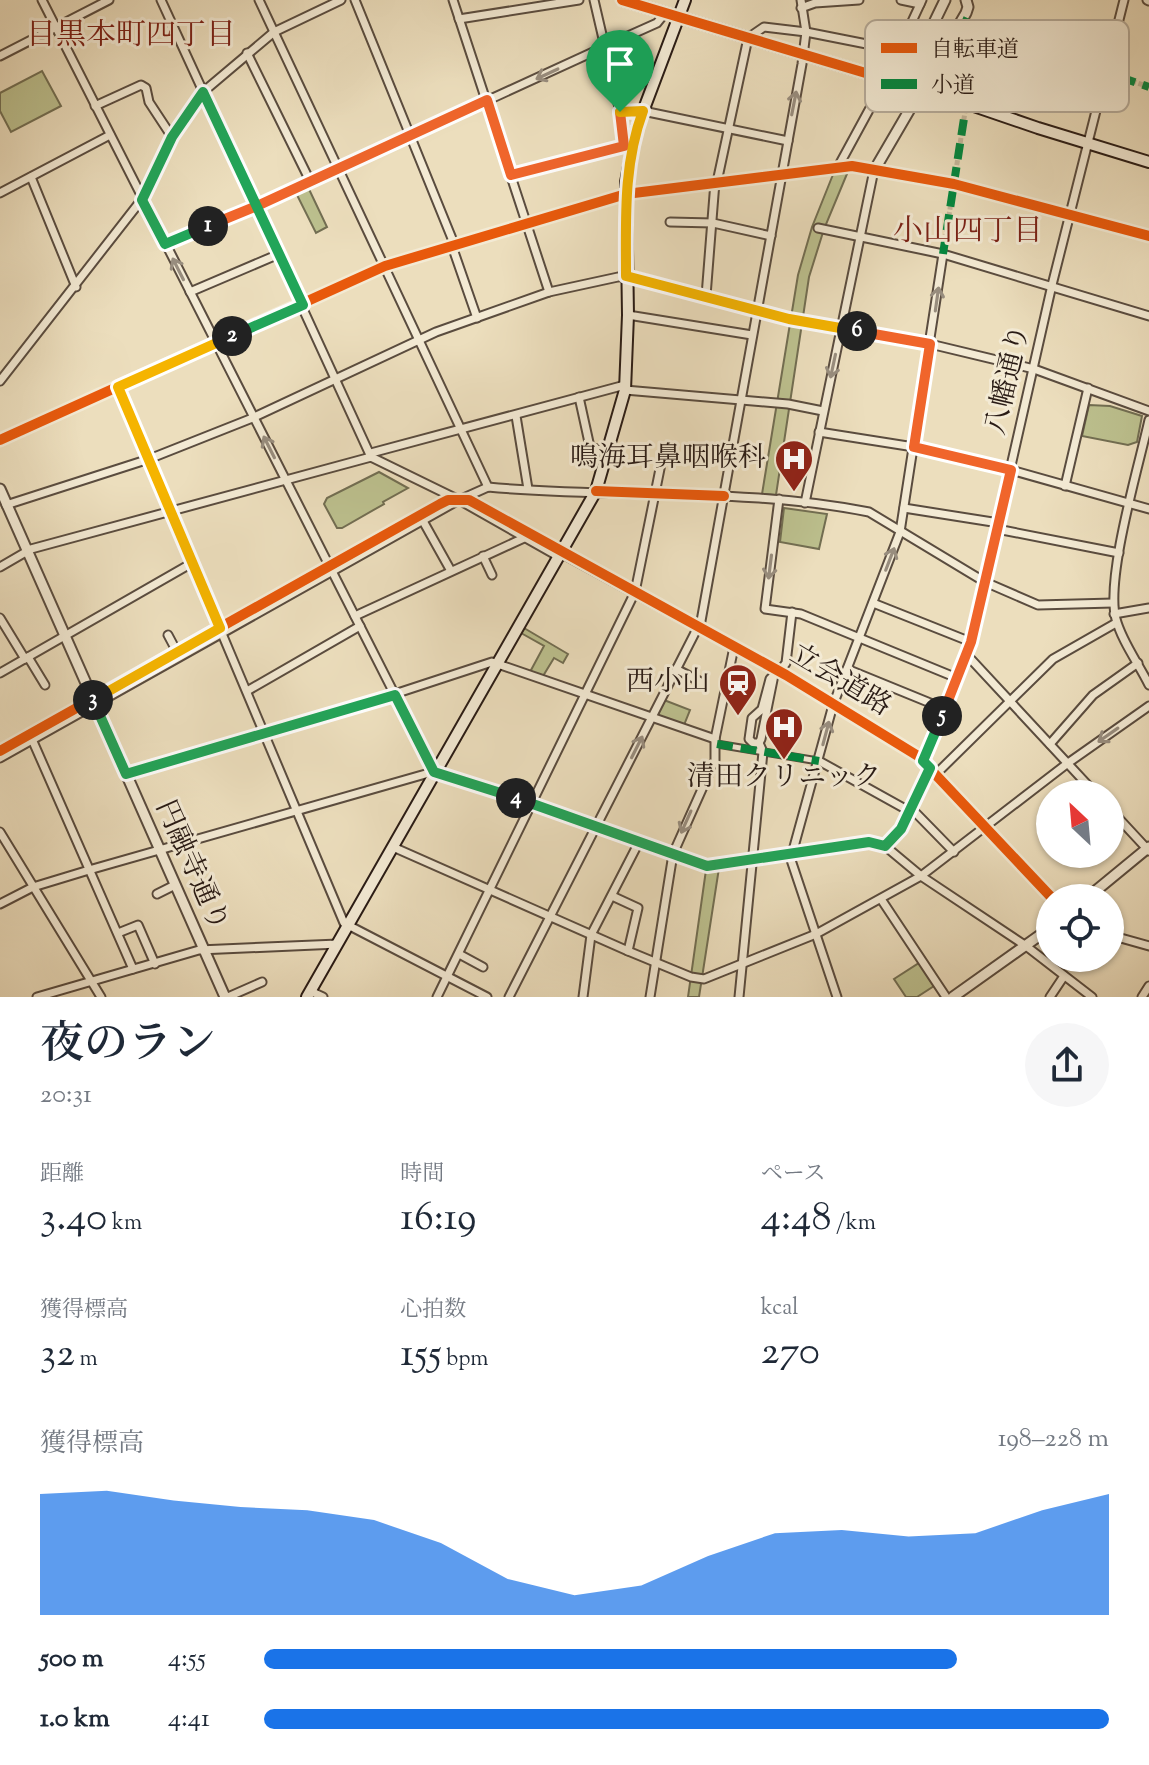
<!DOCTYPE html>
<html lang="ja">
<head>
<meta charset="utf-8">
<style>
  :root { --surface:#fff; --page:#f6f6f7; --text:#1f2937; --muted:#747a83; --accent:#1a73e8 }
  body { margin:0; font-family:"Sorts Mill Goudy","Noto Serif JP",serif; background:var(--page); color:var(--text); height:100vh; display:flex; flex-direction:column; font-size:30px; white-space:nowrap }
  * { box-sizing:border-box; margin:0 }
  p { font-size:26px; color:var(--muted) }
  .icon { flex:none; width:44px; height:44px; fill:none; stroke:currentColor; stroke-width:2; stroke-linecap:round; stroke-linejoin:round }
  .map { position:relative; height:997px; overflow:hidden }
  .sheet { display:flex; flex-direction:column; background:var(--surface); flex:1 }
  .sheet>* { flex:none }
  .needle { width:52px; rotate:334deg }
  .buttons { position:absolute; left:1036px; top:780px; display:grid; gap:16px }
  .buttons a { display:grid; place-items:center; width:88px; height:88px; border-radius:50%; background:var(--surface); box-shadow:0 2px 6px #0004; font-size:40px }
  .pin { position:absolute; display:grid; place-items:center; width:68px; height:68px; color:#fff; margin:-82px -34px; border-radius:50% 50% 50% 0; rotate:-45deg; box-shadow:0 0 8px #0007 }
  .pin .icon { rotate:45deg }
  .km { position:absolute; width:40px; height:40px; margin:-20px; border-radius:50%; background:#222; color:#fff; font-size:22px; line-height:40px; text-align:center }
  .round { display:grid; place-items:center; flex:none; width:84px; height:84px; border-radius:42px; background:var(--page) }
  .summary { display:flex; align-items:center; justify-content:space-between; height:136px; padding:0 40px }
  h1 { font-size:44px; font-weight:600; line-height:60px }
  .metrics { display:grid; grid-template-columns:repeat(3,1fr); gap:12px; height:136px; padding:8px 40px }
  .metrics div { display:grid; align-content:center }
  .metrics b { font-size:40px; font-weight:600 }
  .metrics small { font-size:22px; font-weight:400 }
  .metrics p { font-size:22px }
  .chart { height:224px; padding:16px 40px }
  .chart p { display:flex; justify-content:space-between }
  .chart svg { width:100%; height:144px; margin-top:8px; fill:var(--accent); opacity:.7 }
  ul { padding:0 40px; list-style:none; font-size:26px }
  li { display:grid; grid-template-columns:128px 96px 1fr; align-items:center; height:60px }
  li i { height:20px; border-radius:10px; background:var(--accent) }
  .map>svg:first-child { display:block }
</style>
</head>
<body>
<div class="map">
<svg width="1149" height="997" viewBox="0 0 1149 997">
  <rect width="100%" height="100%" fill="#ecdebd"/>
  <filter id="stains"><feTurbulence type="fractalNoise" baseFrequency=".0025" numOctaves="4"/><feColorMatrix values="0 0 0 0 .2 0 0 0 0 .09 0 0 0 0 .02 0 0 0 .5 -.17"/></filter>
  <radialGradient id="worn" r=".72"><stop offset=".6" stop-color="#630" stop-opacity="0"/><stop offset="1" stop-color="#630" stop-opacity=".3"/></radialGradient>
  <g fill="#bcc08e" stroke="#726e52" stroke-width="2">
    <polygon points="42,71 61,106 11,132 0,111 0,93"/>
    <polygon points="849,169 824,229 809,277 776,495 762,494 798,275 812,227 834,172"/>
    <polygon points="307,185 327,227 316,233 295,191"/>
    <polygon points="1089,405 1110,406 1142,416 1137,442 1128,445 1082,436"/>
    <polygon points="379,472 408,488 383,502 384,504 342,528 337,528 324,504 327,498"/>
    <polygon points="784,508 827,514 819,549 780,542"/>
    <polygon points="524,628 568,654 563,663 554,658 543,676 530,672 544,646 521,633"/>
    <polygon points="664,700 690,710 684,725 656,715"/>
    <polygon points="719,868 699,997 688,997 706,870"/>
    <polygon points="919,963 934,986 917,997 906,997 894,979"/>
  </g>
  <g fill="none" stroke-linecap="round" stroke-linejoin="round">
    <g stroke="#c5b79b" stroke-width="5" stroke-dasharray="5 2.5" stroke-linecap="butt">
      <polyline points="962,20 982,29 1149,87"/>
      <polyline points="943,254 978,28"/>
    </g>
    <defs>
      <polyline id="pedestrian" points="717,744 818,761"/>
      <g id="minor">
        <polyline points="42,0 434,772"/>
        <polyline points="161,0 371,457"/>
        <polyline points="259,0 488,487"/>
        <polyline points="355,0 455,246"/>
        <polyline points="453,0 549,292"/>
        <polyline points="594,0 620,112 624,146"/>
        <polyline points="901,0 920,4"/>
        <polyline points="1147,0 1149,1"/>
        <polyline points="801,8 815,3 859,0"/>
        <polyline points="459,19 579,0"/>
        <polyline points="247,53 310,181"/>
        <polyline points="0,56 109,0"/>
        <polyline points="95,106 141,85 146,88 149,102 172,137"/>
        <polyline points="620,112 643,111 788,141"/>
        <polyline points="838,167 882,86 922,0"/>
        <polyline points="511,175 625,146"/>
        <polyline points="31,177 76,287"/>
        <polyline points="717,182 748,38 764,27 806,32 897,50"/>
        <polyline points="0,193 110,135"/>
        <polyline points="670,222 713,223 771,236"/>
        <polyline points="818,228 943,254 1149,316"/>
        <polyline points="165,244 257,206 628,36 657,23 665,13"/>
        <polyline points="452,246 477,318"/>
        <polyline points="190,292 279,254"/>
        <polyline points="706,296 715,182"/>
        <polyline points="628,315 752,335"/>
        <polyline points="0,381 139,203 172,137 203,92 274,32 341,0"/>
        <polyline points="118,387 344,923 487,997"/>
        <polyline points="625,390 788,404 823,411"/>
        <polyline points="579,397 590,447 608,452"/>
        <polyline points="516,416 528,489"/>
        <path d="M 1149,420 C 1139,465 1105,579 1116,619 C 1122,642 1139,664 1149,685"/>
        <polyline points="819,432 914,447 1011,470 1149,509"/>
        <polyline points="0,440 385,266 626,194 852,166 954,184 1149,236"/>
        <polyline points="371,453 625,385"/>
        <polyline points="1065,486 1088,388"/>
        <polyline points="779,499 765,609 801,614 957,678"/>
        <polyline points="805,503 874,170"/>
        <polyline points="6,505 149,459 250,419 436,332 549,292 618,277 634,276 789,319 930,344 1034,369 1149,411"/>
        <polyline points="904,508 999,523"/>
        <polyline points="423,521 451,571"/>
        <polyline points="997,529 1119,553"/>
        <polyline points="483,556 492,575"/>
        <polyline points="0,567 31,549 371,457 459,500 554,554 560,553"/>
        <polyline points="873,603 971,642"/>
        <polyline points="1114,614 1149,608"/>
        <polyline points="355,616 524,538"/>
        <polyline points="0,618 25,659"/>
        <polyline points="168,635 177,652"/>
        <polyline points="967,655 1096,794"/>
        <polyline points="28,657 45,685"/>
        <polyline points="676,669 701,682"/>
        <polyline points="847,669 945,709"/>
        <polyline points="779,672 786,663 792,612"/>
        <polyline points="0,673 192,563"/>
        <polygon points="774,675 761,739 759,743 753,743 749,739 752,718 762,709 770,679"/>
        <polyline points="247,691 360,626"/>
        <polyline points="31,737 133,969"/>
        <polyline points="1050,744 1093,695 1138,663"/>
        <polyline points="0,751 448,500 469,500 563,553"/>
        <path d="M 0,758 L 459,500 L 488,487 C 615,499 743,487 869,512 L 985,582 L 1038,605 L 1113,603"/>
        <polyline points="819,761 909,811"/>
        <polyline points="923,761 971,642 1052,285 1124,0"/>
        <polyline points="126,774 364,704 492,662 715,739"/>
        <polyline points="936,774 1053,659 1116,623"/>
        <polyline points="911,808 954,852"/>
        <polyline points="1110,809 1149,851"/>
        <polyline points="984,826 1052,898"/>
        <polyline points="0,832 101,997"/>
        <polyline points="885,846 901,829 930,768"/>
        <polyline points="393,847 628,951 691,977 704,979 816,934 921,876 1068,763 1149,706"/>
        <polyline points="157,894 175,885"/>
        <polyline points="612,896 638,908 628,951"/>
        <polyline points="881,899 946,997"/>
        <polyline points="0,904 33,887 89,870 429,773 463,780 707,866 869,842 885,846 921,876 1026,946 1092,997"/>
        <polyline points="118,933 138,925 155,964"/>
        <polyline points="1110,935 1149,946"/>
        <polyline points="459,954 483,967"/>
        <polyline points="310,991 323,997"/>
        <polyline points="37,997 199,950 338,944"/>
        <polyline points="228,997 262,982"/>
        <polyline points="437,997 635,592 662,459"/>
        <polyline points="509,997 701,621 802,64 806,32 801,0"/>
        <polyline points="583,997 591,935 639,842"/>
        <polyline points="650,997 673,854 715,760 715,739 734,647"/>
        <polyline points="739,997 763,752 759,743"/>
        <polyline points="837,997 791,860 792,854 833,705 900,532 943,254"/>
        <polyline points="1050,997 1064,976"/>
        <polyline points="1142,997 1149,986"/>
      </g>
      <g id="tertiary">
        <polyline points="945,0 929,33 942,43 950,41"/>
        <polyline points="875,169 966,13 968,7 966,0"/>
        <polyline points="0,489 225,997"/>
        <polyline points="563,553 786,675 918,756 984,826"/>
        <polyline points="1087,898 1149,847"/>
        <polyline points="953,997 1050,928"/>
      </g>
      <g id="secondary">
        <polyline points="622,0 869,74 886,76 1038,128 1149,162"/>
        <polyline points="307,997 596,491 625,390 628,315 626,182 636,130 685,0"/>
      </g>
    </defs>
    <use href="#pedestrian" stroke="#5a4c3f" stroke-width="9"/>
    <use href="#minor" stroke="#5a4c3f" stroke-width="11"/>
    <use href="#tertiary" stroke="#5a4c3f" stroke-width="13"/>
    <use href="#secondary" stroke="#291b15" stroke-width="14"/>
    <use href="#pedestrian" stroke="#f3ead4" stroke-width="5"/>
    <use href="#minor" stroke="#f3ead4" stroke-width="7"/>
    <use href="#tertiary" stroke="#f3ead4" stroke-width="9"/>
    <use href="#secondary" stroke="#f3ead4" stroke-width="10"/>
    <g stroke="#00873e" stroke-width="8" stroke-dasharray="16 8" stroke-linecap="butt">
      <polyline points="962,20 982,29 1149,87"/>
      <polyline points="943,254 978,28"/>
      <polyline points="717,744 819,761"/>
    </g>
    <defs>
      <g id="cycleway">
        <polyline points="622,0 869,74"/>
        <polyline points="0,440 385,266 626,194 852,166 954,184 1149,236"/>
        <polyline points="596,491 724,496"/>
        <polyline points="0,751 440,504 448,500 469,500 786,675 918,756 1052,898"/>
      </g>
    </defs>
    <use href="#cycleway" stroke="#f3ead4" stroke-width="15"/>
    <use href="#cycleway" stroke="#e8590c" stroke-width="10"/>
  </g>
  <defs><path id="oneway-shaft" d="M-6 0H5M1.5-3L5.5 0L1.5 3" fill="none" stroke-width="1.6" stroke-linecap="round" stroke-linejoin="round" transform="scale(2)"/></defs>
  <g stroke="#988d7e">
    <use href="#oneway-shaft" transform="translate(547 74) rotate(155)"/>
    <use href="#oneway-shaft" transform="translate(794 103) rotate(-79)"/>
    <use href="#oneway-shaft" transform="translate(178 269) rotate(-117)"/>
    <use href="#oneway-shaft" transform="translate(937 299) rotate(-82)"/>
    <use href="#oneway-shaft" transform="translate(833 366) rotate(102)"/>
    <use href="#oneway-shaft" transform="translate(269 447) rotate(-117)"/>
    <use href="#oneway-shaft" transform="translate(890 559) rotate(-69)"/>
    <use href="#oneway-shaft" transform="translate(770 567) rotate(97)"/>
    <use href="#oneway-shaft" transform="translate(826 733) rotate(-75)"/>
    <use href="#oneway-shaft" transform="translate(1108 735) rotate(145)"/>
    <use href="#oneway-shaft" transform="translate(637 747) rotate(-63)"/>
    <use href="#oneway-shaft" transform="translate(686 822) rotate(114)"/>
  </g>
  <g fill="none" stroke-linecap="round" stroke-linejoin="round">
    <defs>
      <polyline id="split-1" points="208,226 257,206 487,100 511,175 624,146 620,112"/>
      <polyline id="split-2" points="208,226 165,244 142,200 172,137 203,92 303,305 232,336"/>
      <polyline id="split-3" points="93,700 220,628 118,387 232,336"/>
      <polyline id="split-4" points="93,700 126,774 395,695 434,772 516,798"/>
      <polyline id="split-5" points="516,798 707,866 869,842 885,846 901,829 930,768 923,761 942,716"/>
      <polyline id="split-6" points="857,331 930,344 914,447 1011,470 971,642 942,716"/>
      <path id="split-7" d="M 620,112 L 643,111 C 623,165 626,220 626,276 L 789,319 L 857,331"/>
    </defs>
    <use href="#split-1" stroke="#fff" stroke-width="16"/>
    <use href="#split-2" stroke="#fff" stroke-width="16"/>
    <use href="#split-3" stroke="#fff" stroke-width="16"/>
    <use href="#split-4" stroke="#fff" stroke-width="16"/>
    <use href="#split-5" stroke="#fff" stroke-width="16"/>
    <use href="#split-6" stroke="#fff" stroke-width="16"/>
    <use href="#split-7" stroke="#fff" stroke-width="16"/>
    <use href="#split-1" stroke="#f0652b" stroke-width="10"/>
    <use href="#split-2" stroke="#22a559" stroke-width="10"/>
    <use href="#split-3" stroke="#f5b400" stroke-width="10"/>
    <use href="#split-4" stroke="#22a559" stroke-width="10"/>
    <use href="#split-5" stroke="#22a559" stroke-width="10"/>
    <use href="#split-6" stroke="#f0652b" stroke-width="10"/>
    <use href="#split-7" stroke="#f5b400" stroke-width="10"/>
  </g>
  <defs>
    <symbol id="hospital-pin" viewBox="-11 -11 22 30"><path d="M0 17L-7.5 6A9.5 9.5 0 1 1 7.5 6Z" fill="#8f2418" stroke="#f3ead4"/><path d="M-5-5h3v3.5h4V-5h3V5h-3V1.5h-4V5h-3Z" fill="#fff"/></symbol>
    <symbol id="station-pin" viewBox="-11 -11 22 30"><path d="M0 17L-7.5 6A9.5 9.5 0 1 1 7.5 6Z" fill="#8f2418" stroke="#f3ead4"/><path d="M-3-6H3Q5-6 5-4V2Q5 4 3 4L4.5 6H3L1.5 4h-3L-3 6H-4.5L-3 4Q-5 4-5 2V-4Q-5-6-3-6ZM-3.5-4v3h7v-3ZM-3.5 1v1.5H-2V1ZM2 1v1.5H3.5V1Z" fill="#fff"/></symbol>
  </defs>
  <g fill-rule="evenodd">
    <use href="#hospital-pin" x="772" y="437" width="44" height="60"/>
    <use href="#station-pin" x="716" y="661" width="44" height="60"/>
    <use href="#hospital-pin" x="762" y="705" width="44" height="60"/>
  </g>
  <g text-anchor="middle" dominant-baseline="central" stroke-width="6" stroke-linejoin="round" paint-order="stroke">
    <g font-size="28" fill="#291b15" stroke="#f3ead4">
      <text transform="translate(1009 380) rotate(-77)">八幡通り</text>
      <text transform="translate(840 681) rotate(31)">立会道路</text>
      <text transform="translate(191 866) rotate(66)">円融寺通り</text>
    </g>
    <g font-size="28" fill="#291b15" stroke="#f3ead4" text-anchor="end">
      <text x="766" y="459">鳴海耳鼻咽喉科</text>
      <text x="710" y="683">西小山</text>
      <text x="784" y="778" text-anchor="middle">清田クリニック</text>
    </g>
    <g font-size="30" fill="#7a1f14" stroke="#f3ead4">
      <text x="131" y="36">目黒本町四丁目</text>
      <text x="968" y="232">小山四丁目</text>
    </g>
  </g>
  <rect x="865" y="20" width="264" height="92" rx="12" fill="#f3ead4" stroke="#b6ac9b" stroke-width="2"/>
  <rect x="881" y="43" width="36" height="10" fill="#e8590c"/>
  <rect x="881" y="79" width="36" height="10" fill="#00873e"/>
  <g font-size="22" fill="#291b15">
    <text x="931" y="56">自転車道</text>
    <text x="931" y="92">小道</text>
  </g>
  <rect width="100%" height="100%" filter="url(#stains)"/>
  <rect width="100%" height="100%" fill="url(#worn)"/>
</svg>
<div class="buttons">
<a><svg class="needle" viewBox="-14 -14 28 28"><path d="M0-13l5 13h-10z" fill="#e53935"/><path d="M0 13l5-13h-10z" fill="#747a83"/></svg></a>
<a><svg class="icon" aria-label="locate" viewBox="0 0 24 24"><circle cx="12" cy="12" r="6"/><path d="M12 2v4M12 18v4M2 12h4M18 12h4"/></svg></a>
</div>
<div class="pin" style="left:620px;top:112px;background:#1e9e55"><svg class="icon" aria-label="arrive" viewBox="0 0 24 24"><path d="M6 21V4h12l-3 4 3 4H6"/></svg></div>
<b class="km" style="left:208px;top:226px">1</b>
<b class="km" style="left:232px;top:336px">2</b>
<b class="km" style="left:93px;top:700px">3</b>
<b class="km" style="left:516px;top:798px">4</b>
<b class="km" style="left:942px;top:716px">5</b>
<b class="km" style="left:857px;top:331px">6</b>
</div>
<section class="sheet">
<div class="summary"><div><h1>夜のラン</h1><p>20:31</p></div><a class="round"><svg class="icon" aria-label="share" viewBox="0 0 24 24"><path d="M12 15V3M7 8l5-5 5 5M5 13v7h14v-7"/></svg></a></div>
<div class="metrics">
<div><p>距離</p><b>3.40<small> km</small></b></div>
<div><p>時間</p><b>16:19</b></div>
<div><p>ペース</p><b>4:48<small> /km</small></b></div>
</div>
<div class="metrics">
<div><p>獲得標高</p><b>32<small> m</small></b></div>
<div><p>心拍数</p><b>155<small> bpm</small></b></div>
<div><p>kcal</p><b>270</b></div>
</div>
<div class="chart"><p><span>獲得標高</span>198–228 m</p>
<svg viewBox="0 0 160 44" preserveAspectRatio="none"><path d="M0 44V7L10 6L20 9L30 11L40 12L50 15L60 22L70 33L80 38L90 35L100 26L110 19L120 18L130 20L140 19L150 12L160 7V44z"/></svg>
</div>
<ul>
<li><b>500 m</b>4:55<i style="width:82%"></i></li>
<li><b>1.0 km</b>4:41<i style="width:100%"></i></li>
</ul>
</section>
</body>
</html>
